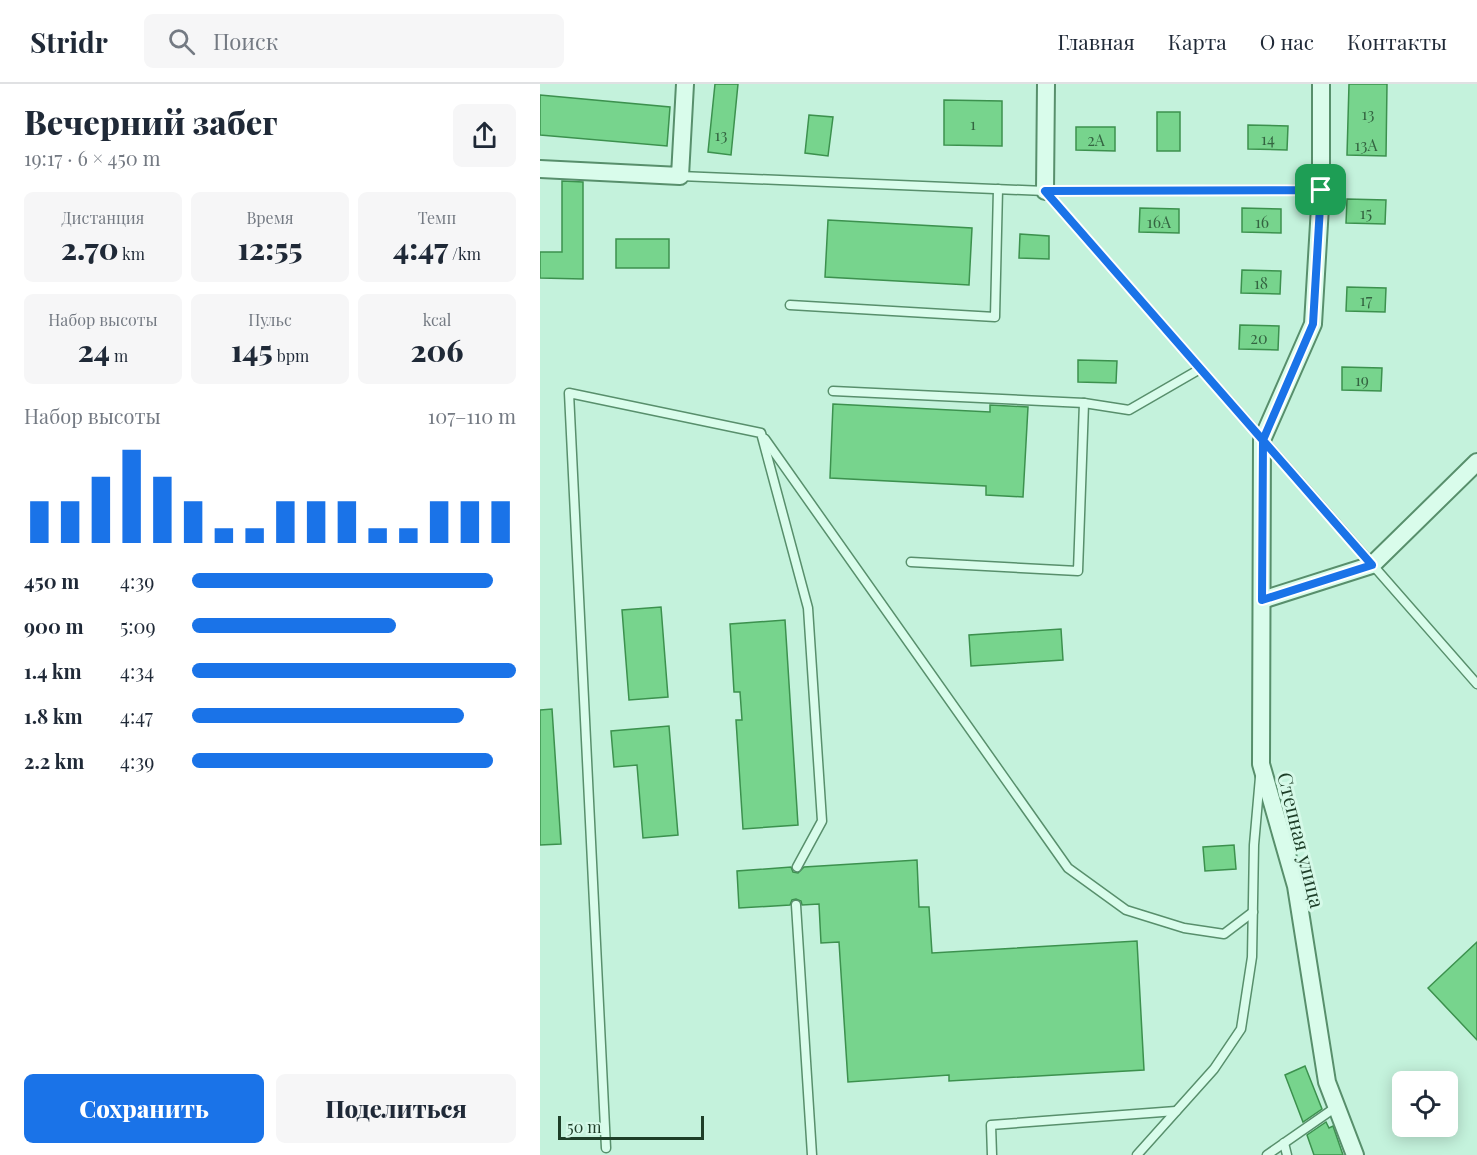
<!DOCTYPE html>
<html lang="ru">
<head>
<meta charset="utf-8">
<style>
  :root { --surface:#fff; --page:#f6f6f7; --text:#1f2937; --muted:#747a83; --line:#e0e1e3; --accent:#1a73e8 }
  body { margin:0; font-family:"Playfair Display",serif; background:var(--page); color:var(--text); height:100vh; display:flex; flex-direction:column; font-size:22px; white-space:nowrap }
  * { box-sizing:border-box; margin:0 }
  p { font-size:20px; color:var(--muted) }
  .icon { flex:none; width:33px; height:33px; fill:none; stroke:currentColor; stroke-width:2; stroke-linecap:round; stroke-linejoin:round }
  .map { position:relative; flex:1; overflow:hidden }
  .drawer { display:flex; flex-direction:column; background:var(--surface); width:540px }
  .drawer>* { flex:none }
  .tools { position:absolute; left:852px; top:987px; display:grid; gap:12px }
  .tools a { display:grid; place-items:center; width:66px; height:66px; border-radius:9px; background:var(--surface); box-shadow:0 3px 15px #0003; font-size:30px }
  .scale { position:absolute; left:18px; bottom:15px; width:146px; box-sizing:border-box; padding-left:6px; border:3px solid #1e3e28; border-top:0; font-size:16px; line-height:21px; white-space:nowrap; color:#1e3e28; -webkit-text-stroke:4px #d5f9e8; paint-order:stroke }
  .pin { position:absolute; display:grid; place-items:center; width:51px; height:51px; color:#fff; margin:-26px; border-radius:12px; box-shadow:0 3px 9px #0006 }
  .round { display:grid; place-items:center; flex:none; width:63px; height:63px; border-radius:9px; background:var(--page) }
  .head { display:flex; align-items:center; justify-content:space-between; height:102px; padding:0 24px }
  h1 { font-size:33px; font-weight:800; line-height:45px }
  .metrics { display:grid; grid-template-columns:repeat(3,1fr); gap:9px; height:102px; padding:6px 24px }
  .metrics div { display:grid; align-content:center; border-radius:9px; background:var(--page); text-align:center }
  .metrics b { font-size:30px; font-weight:800 }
  .metrics small { font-size:16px; font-weight:400 }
  .metrics p { font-size:16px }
  .chart { height:168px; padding:12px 24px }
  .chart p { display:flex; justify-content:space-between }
  .chart svg { width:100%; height:108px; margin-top:6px; stroke:var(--accent); stroke-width:6 }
  .button { display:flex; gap:12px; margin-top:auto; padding:12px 24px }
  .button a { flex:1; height:69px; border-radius:9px; background:var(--accent); color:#fff; font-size:24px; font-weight:800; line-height:69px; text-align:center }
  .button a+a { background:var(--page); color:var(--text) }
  ul { padding:0 24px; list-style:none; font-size:20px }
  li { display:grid; grid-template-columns:96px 72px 1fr; align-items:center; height:45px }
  li i { height:15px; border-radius:8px; background:var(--accent) }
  header { display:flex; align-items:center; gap:36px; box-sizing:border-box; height:84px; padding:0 30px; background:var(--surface); border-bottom:2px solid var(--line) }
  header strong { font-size:28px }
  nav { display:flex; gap:33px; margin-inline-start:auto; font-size:21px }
  .search { width:420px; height:54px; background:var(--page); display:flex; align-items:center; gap:15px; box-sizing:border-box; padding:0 21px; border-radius:9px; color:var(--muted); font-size:22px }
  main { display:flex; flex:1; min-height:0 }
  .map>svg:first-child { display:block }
</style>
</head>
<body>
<header>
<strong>Stridr</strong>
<div class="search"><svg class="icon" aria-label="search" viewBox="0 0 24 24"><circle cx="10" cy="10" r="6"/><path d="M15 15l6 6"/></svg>Поиск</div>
<nav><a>Главная</a><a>Карта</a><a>О нас</a><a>Контакты</a></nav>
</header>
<main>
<section class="drawer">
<div class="head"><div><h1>Вечерний забег</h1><p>19:17 · 6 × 450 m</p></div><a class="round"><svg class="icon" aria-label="share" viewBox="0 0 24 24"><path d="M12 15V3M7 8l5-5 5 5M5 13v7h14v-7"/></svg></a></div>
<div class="metrics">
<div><p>Дистанция</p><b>2.70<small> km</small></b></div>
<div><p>Время</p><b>12:55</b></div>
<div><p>Темп</p><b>4:47<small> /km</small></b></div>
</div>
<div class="metrics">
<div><p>Набор высоты</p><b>24<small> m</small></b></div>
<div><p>Пульс</p><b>145<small> bpm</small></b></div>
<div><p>kcal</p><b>206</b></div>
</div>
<div class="chart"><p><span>Набор высоты</span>107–110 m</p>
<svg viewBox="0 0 160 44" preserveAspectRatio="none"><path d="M5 44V27M15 44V27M25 44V17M35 44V6M45 44V17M55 44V27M65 44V38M75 44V38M85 44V27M95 44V27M105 44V27M115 44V38M125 44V38M135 44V27M145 44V27M155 44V27"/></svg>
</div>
<ul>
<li><b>450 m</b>4:39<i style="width:93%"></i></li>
<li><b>900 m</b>5:09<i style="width:63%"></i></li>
<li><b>1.4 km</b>4:34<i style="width:100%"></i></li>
<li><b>1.8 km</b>4:47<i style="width:84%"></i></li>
<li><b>2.2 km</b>4:39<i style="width:93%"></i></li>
</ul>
<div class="button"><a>Сохранить</a><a>Поделиться</a></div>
</section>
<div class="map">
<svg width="937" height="1071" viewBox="0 0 937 1071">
  <rect width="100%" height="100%" fill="#c4f2dc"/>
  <g fill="#77d48d" stroke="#3c914e" stroke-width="1.5">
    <polygon points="175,0 198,0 191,71 168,68"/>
    <polygon points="809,0 847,0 846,72 807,71"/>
    <polygon points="0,11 130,23 127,62 0,51"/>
    <polygon points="404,16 462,17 462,62 404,61"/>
    <rect x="617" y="28" width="23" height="39"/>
    <polygon points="269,31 293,33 288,72 265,69"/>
    <polygon points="708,41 748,42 747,66 708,65"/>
    <polygon points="536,43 575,43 575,67 536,66"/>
    <polygon points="22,97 43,98 43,195 0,194 0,168 22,168"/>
    <polygon points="807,115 846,116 845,140 806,139"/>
    <polygon points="600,124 639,125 639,149 599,148"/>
    <polygon points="702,124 741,125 741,149 702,148"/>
    <polygon points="288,136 432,144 429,201 285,193"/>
    <polygon points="480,150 509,152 509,175 479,174"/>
    <rect x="76" y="155" width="53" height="29"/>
    <polygon points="702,186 741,187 740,210 701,209"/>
    <polygon points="807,203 846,204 845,228 806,227"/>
    <polygon points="700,241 739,242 738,266 699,265"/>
    <polygon points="538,276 577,277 576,299 538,298"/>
    <polygon points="802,283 842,284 841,307 802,306"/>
    <polygon points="293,320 450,328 450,321 488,323 483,413 446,411 446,402 290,394"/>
    <polygon points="121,523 128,613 89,616 82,526"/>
    <polygon points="245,536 258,741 203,745 196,636 202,636 200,608 194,608 190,540"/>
    <polygon points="521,545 523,576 431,582 429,551"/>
    <polygon points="12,625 21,760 0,761 0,626"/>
    <polygon points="129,642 138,751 103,754 97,681 74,683 71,647"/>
    <polygon points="694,761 696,785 665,787 663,763"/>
    <polygon points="377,776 379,823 389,823 392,869 597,857 604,986 409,997 409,991 308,998 299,858 281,859 279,820 262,821 261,817 256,815 252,816 250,821 199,824 197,787 251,783 253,788 258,789 264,783"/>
    <polygon points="937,858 937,956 888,904"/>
    <polygon points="765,982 782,1025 763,1038 745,991"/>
    <polygon points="786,1038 789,1044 793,1042 803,1071 774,1071 767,1051"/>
  </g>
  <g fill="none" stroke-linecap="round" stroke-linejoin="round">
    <defs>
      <g id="service">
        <polyline points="140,92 505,107 781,106"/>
        <polyline points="505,107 937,600"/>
        <polyline points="250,221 455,233 458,105"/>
        <polyline points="293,307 544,319 589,326 660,285"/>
        <polyline points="225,355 528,784 586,826 644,844 684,850 713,828"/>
        <polyline points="371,478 538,487 544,319"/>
        <polyline points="256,821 272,1071"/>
        <polyline points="744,1059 747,1071"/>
        <polyline points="66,1064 29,309 221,349 268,524 282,737 257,783"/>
        <polyline points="452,1071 451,1041 636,1027"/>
        <polyline points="597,1071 674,985 701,945 712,873 714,761 720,693"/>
        <polyline points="727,1071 796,1023"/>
      </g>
      <g id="minor">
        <polyline points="781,0 781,106 773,240 722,356 721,680 756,802 787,998 815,1071"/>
        <polyline points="0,85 140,92 145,0"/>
        <polyline points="505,107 506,0"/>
        <polyline points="722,516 832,481 937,378"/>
      </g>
    </defs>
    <use href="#service" stroke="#588f6c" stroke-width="11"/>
    <use href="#minor" stroke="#588f6c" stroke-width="20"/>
    <use href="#service" stroke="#d9fceb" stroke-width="8"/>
    <use href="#minor" stroke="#d9fceb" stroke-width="16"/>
  </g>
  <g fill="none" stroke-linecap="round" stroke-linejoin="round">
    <defs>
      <path id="route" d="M 781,106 L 773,240 L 723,356 L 722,516 L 832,481 C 723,356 614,232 505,107 L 781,106"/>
    </defs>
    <use href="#route" stroke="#fff" stroke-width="12"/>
    <use href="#route" stroke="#1a73e8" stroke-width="8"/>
  </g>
  <g text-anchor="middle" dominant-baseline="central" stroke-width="6" stroke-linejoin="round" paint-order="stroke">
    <g font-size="16" fill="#346441">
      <text x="828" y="29">13</text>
      <text x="433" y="39">1</text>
      <text x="181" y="50">13</text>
      <text x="728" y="54">14</text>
      <text x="556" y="55">2А</text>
      <text x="826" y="60">13А</text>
      <text x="826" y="128">15</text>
      <text x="619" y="137">16А</text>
      <text x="722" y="137">16</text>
      <text x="721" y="198">18</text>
      <text x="826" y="215">17</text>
      <text x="719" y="253">20</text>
      <text x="822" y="295">19</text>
    </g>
    <g font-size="20" fill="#1e3e28" stroke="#d5f9e8">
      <text transform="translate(762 756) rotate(76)">Степная улица</text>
    </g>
  </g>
</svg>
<div class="tools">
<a><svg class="icon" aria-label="locate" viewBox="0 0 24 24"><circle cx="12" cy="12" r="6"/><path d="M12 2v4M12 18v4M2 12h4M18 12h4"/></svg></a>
</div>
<div class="scale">50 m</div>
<div class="pin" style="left:781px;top:106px;background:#1e9e55"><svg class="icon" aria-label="arrive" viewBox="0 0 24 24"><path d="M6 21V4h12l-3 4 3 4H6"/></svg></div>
</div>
</main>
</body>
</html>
